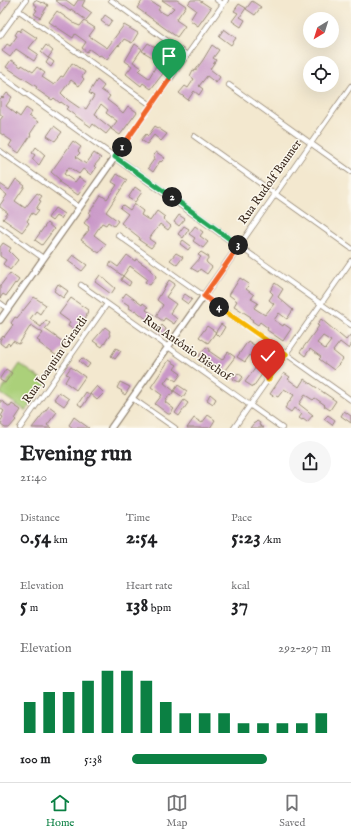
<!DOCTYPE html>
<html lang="en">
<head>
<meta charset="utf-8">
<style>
  :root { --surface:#fff; --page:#f6f6f6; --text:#202124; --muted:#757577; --line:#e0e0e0; --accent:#0b8043 }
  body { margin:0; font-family:"IM FELL English",serif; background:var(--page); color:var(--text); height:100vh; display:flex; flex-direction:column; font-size:15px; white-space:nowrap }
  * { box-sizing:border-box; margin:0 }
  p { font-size:13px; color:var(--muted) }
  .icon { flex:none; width:22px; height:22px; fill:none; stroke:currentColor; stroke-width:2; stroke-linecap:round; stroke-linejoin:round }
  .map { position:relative; height:428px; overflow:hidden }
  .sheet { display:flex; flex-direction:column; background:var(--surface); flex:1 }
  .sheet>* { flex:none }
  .needle { width:26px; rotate:218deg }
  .buttons { position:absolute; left:303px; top:12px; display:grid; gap:8px }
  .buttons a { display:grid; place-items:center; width:36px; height:36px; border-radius:50%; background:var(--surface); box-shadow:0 4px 16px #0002; font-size:20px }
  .pin { position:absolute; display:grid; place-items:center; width:34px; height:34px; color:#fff; margin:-41px -17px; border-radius:50% 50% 50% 0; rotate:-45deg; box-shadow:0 0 4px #0007 }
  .pin .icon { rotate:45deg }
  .km { position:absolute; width:20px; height:20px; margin:-10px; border-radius:50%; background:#222; color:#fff; font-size:11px; line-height:20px; text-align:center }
  .round { display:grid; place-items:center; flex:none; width:42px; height:42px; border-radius:21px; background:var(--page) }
  .head { display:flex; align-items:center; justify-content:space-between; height:68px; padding:0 20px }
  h1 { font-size:22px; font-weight:700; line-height:30px }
  .stats { display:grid; grid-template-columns:repeat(3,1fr); gap:6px; height:68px; padding:4px 20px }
  .stats div { display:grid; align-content:center }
  .stats b { font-size:20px; font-weight:700 }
  .stats small { font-size:11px; font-weight:400 }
  .stats p { font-size:11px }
  .chart { height:112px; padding:8px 20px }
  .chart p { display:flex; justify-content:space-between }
  .chart svg { width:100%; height:72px; margin-top:4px; stroke:var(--accent); stroke-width:6 }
  ul { padding:0 20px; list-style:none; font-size:13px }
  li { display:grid; grid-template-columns:64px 48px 1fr; align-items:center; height:30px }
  li i { height:10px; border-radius:5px; background:var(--accent) }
  .tab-bar { display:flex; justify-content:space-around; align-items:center; height:56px; border-top:1px solid var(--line); background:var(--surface); font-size:11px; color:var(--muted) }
  .tab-bar a { display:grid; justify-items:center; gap:2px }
  .tab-bar .active { color:var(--accent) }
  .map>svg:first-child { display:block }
</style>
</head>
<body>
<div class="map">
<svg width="351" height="428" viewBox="0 0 351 428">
  <rect width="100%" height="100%" fill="#fbf7ec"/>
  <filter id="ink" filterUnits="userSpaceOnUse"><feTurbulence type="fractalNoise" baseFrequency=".025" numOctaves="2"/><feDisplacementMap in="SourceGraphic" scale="8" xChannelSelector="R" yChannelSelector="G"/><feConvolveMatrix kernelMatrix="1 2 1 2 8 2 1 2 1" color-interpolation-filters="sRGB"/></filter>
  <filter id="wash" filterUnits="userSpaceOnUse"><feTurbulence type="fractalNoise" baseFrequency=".012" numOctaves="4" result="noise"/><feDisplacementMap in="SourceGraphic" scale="16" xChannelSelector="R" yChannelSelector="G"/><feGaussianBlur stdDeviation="0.9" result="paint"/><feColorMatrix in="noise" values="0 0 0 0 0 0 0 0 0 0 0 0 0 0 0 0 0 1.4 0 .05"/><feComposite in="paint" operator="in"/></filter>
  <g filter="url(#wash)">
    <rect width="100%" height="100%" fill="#f3e8cf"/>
    <polygon fill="#abd07a" stroke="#737d4c" points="20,364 47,383 26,411 0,393"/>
    <g id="blocks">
      <g fill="#c997c8" fill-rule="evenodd">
        <polygon points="3,0 11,0 0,15 0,5"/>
        <polygon points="35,0 42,3 43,2 48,5 40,18 34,14 37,10 35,9 37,6 33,3"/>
        <polygon points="55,0 66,0 74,6 78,0 85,0 82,6 92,13 86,20 71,9 70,11"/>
        <polygon points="143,0 149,0 153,3 160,7 158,10 167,15 174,8 162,0 177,0 186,6 176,20 185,26 177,37 137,8"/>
        <polygon points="191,0 199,0 211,8 198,26 190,20 196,10 188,4"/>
        <polygon points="252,1 261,7 255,15 246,9"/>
        <polygon points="239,4 246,8 240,17 245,20 241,27 232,21 238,13 234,11"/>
        <polygon points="57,11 75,24 80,26 84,21 95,28 89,36 107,48 124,25 138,33 132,43 124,39 119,46 118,45 107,59 100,55 99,56 89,49 87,52 82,48 86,42 75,34 73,38 49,22"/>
        <polygon points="105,15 112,20 108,26 101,21"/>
        <polygon points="22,28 37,38 29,48 38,54 34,61 16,49 10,57 2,51 7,44 10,46 17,36 15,35 18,30 20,32"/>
        <polygon points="224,29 236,38 231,45 219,36"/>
        <polygon points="148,43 165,53 160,61 168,67 151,89 143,83 141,86 126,74 132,66 125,61 135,44 142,49 133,62 142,68 139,71 149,78 159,61 142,51"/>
        <polygon points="46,45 53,51 48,58 41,52"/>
        <polygon points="212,45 219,50 213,58 216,60 210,69 220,77 216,83 207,76 199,86 203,89 199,95 194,91 188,100 179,93 185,86 188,88 194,79 190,76 193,70 195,71 203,60"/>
        <polygon points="49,58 54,62 51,67 46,63"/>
        <polygon points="11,60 21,67 22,65 33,72 37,67 45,73 42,77 54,85 61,76 63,77 72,63 85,72 82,77 84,79 79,86 71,80 61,93 68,100 81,109 83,107 86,109 94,96 89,93 97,80 104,86 101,90 110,96 107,100 115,106 123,113 128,106 137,112 120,135 111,129 117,121 106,113 108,110 101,104 95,114 98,116 97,117 111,128 106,134 93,124 91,127 66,109 68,107 61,102 60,103 54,98 52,100 36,89 37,87 6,67"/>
        <polygon points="7,93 12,97 6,106 20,117 26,108 32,112 29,116 38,122 30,134 31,135 19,153 9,146 12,141 0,133 0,120 3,116 0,114 0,99 2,97 3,98"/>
        <polygon points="54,126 62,132 55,141 47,136"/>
        <polygon points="155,126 167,134 161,141 154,135 147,144 141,140 146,134 148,136"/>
        <polygon points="73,141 81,147 78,151 80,153 76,157 86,164 94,153 101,158 94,166 96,168 91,175 83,169 79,174 69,167 64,174 75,182 79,177 87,183 78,195 59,182 60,180 51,172"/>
        <polygon points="36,147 45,155 39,165 32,159 35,155 32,153"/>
        <polygon points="156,152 165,158 161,162 160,161 153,172 148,168 155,158 153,157"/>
        <polygon points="117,174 127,180 106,212 118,221 114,226 108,222 106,225 102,223 94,235 106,244 99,253 81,240 89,230 88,229 89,227 84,223 91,214 89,213 101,195 107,199 117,185 112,182"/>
        <polygon points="16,179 25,186 15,201 25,208 37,193 42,196 39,200 41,201 36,209 39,210 35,215 32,213 27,221 29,223 22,232 3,219 8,213 0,207 0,205 7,195 0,189 0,184 9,190"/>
        <polygon points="135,187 142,192 135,202 128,198"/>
        <polygon points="134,204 143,211 141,215 150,221 157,211 165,217 163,219 171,226 168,230 160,224 149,239 155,243 151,248 139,240 140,238 121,223 128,214 120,208 123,205 130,210"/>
        <polygon points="55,208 64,214 61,219 56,216 52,221 48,218"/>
        <polygon points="179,215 185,219 179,226 174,222"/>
        <polygon points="47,223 54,229 42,245 35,240"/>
        <polygon points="184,226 189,229 183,238 178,234"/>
        <polygon points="195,226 203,232 200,236 208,242 203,248 193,241 195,238 189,234"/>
        <polygon points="183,240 191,246 188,250 180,244"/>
        <polygon points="3,243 11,248 9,251 18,260 10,270 3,264 6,260 0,256 0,247"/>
        <polygon points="201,252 209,257 206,261 207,263 212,267 207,274 200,269 198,272 191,268 201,257 198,255"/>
        <polygon points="176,253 183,257 177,265 170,260"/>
        <polygon points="73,255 87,265 82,271 68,261"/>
        <polygon points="127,255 135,261 136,259 152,270 151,271 155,274 156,277 150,285 145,282 147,279 130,266 123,276 109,266 111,262 118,267"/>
        <polygon points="10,273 19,280 16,284 15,283 6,296 3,294 0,298 0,286"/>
        <polygon points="100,275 115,288 111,294 95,282"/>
        <polygon points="123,276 131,282 129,286 121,280"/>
        <polygon points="240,278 249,284 246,289 254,295 251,299 258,303 254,308 265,315 274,304 269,300 273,294 270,291 275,283 283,289 278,297 293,310 287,319 279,313 274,320 283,326 284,324 291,329 283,341 267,330 268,328 260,322 258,325 252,321 253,320 250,318 251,317 234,306 237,301 229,295"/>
        <polygon points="169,280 175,284 166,297 176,304 170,313 177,319 174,324 165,318 163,321 156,316 163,305 157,300"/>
        <polygon points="58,284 68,291 63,298 54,291"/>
        <polygon points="126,293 142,305 143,303 148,307 146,310 154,315 149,321 135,310 134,311 129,308 130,306 121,300"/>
        <polygon points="185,294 192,299 188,304 181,299"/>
        <polygon points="34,297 46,305 40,314 36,311 30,319 41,327 46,320 50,323 45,329 66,344 57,356 39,343 40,342 37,340 43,333 31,325 19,344 13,341 10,345 8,343 5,347 0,343 0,340 3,336 4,337 13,325 11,323 15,317 17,318"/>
        <polygon points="71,298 88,310 85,320 76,331 68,326 70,322 59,314"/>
        <path d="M 321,319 L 346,340 L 351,334 L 351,346 L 349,349 L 340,342 L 333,351 L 343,359 L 334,370 L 319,359 L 321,357 L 310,349 L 305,356 L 300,352 L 319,326 L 317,325 ZM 323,336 L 331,341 L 325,349 L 317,343 Z"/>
        <polygon points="221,324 225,327 219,337 215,333"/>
        <polygon points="162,325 166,329 163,335 158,331"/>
        <polygon points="207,326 216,332 208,343 199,337"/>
        <polygon points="105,327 110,331 109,333 110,335 102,347 93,341"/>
        <polygon points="248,341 266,353 267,351 274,357 253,387 245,382 260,362 250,355 245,362 237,357"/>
        <polygon points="206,347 210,349 209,351 222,360 228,352 235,357 222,374 217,370 218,368 204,358 203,359 199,356"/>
        <polygon points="116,348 121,351 115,359 111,356"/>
        <polygon points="82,358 90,364 87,368 79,361"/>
        <polygon points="169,360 177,365 174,369 181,374 176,381 169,376 164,383 174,391 178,385 187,391 183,397 174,391 171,395 170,394 165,402 174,409 170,414 168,414 155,404 162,395 151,387"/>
        <polygon points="71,367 85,377 76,390 65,382 69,375 66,374"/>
        <polygon points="6,369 12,373 5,383 0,380 0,378"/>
        <polygon points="238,373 243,377 239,382 233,379"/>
        <polygon points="284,373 290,377 288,379 299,387 304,379 336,401 330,410 324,406 325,405 315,398 313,400 305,395 299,404 313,415 307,422 303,419 302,420 299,418 302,414 294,408 291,412 285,408 294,395 284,389 278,397 276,396 275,397 270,394"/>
        <polygon points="120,382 130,387 125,395 121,392 122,391 117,388"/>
        <polygon points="97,386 104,393 97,400 90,394"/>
        <polygon points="59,392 69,399 64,406 54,399"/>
        <polygon points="86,392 90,395 82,407 78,404"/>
        <polygon points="210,394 216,399 213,404 207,400"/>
        <polygon points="0,400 10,407 12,404 21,410 15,419 16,420 9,428 5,428 1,425 2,423 0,422 3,417 1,416 4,411 0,408"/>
        <polygon points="184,400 188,403 179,416 175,413"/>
        <polygon points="49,406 57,412 47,425 51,428 32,428"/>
        <polygon points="344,411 351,416 351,423 341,416"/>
        <polygon points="208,415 215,420 210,428 187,428 194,418 202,423"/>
        <polygon points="328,415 335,420 332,425 324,419"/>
        <polygon points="74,417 82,423 89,428 73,428 69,425"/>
        <polygon points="257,421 260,423 259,425 264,428 250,428 254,423 255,423"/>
      </g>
    </g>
  </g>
  <g filter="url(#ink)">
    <use href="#blocks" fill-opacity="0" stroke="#978976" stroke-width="1"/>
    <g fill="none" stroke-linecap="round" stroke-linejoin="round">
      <defs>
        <g id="minor">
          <polyline points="111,0 187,55"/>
          <polyline points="217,0 223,4"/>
          <polyline points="18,10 151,105"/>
          <polyline points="0,36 26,0"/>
          <polyline points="0,75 115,157 226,0"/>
          <polyline points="229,85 351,172"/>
          <polyline points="351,86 239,246 351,325"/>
          <polyline points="194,136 351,248"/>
          <polyline points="0,151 79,207"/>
          <polyline points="0,227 43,258"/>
          <polyline points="118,235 351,400"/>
          <polyline points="81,285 282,428"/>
          <polyline points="0,303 8,309"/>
          <polyline points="132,398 175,428"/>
          <polyline points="20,428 107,304"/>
          <polyline points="234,428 351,261"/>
        </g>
        <polyline id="tertiary" points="0,320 115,157 239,246 111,428"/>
      </defs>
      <use href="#minor" stroke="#978976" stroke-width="6"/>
      <use href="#tertiary" stroke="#978976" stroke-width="8"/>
      <use href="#minor" stroke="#fff" stroke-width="4.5"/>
      <use href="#tertiary" stroke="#fff" stroke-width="5.5"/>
    </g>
  </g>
  <g fill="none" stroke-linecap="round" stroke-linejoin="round" filter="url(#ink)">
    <defs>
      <polyline id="split-1" points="122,147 169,80"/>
      <polyline id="split-2" points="122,147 115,157 172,197"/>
      <polyline id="split-3" points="172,197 238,245"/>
      <polyline id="split-4" points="219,307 204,296 239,246 238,245"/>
      <polyline id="split-5" points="219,307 286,354"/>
      <polyline id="split-6" points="268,380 286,354"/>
    </defs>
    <use href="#split-1" stroke="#fff" stroke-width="8"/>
    <use href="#split-2" stroke="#fff" stroke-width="8"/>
    <use href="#split-3" stroke="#fff" stroke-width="8"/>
    <use href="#split-4" stroke="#fff" stroke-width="8"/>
    <use href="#split-5" stroke="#fff" stroke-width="8"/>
    <use href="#split-6" stroke="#fff" stroke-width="8"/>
    <use href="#split-1" stroke="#f0652b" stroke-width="5"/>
    <use href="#split-2" stroke="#22a559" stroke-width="5"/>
    <use href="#split-3" stroke="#22a559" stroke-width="5"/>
    <use href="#split-4" stroke="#f0652b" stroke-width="5"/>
    <use href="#split-5" stroke="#f5b400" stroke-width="5"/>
    <use href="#split-6" stroke="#f5b400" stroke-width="5"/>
  </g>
  <g text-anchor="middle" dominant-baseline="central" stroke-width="3" stroke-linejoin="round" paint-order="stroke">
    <g font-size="12" fill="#3b2a1e" stroke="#fbf7ec">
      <text transform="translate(270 182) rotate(-55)">Rua Rudolf Baumer</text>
      <text transform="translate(187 348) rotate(35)">Rua Antônio Bischof</text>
      <text transform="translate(55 360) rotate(-55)">Rua Joaquim Girardi</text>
    </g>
  </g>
</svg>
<div class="buttons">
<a><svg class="needle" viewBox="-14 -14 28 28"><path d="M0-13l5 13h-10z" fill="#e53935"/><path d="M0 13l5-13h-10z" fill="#757577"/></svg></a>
<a><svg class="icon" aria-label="locate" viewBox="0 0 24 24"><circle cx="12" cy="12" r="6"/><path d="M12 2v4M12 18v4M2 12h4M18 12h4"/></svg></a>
</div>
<div class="pin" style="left:169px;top:80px;background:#1e9e55"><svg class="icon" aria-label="arrive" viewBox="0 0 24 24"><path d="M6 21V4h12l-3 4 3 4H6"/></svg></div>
<div class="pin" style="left:268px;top:380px;background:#d93025"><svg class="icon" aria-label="check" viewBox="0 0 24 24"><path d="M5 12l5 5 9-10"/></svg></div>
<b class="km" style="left:122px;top:147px">1</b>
<b class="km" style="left:172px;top:197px">2</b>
<b class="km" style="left:238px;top:245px">3</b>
<b class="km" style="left:219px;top:307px">4</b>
</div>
<section class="sheet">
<div class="head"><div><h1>Evening run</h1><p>21:40</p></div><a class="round"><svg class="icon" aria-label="share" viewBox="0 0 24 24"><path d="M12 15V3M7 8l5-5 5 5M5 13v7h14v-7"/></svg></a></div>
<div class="stats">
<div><p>Distance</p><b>0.54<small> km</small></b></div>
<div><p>Time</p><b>2:54</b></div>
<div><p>Pace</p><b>5:23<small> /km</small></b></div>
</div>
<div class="stats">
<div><p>Elevation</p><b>5<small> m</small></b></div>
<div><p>Heart rate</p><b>138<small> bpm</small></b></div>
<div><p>kcal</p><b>37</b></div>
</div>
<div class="chart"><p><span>Elevation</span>292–297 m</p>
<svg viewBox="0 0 160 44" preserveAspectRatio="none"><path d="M5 44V25M15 44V19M25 44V19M35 44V12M45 44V6M55 44V6M65 44V12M75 44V25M85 44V32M95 44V32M105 44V32M115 44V38M125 44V38M135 44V38M145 44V38M155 44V32"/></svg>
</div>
<ul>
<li><b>100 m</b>5:38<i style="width:68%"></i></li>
</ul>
</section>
<nav class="tab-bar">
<a class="active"><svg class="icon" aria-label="home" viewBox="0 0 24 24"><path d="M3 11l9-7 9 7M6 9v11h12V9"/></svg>Home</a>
<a><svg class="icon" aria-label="map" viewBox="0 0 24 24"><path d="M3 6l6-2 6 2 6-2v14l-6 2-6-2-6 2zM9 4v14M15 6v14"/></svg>Map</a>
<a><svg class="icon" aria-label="saved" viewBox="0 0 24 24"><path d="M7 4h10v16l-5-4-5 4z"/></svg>Saved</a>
</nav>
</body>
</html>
